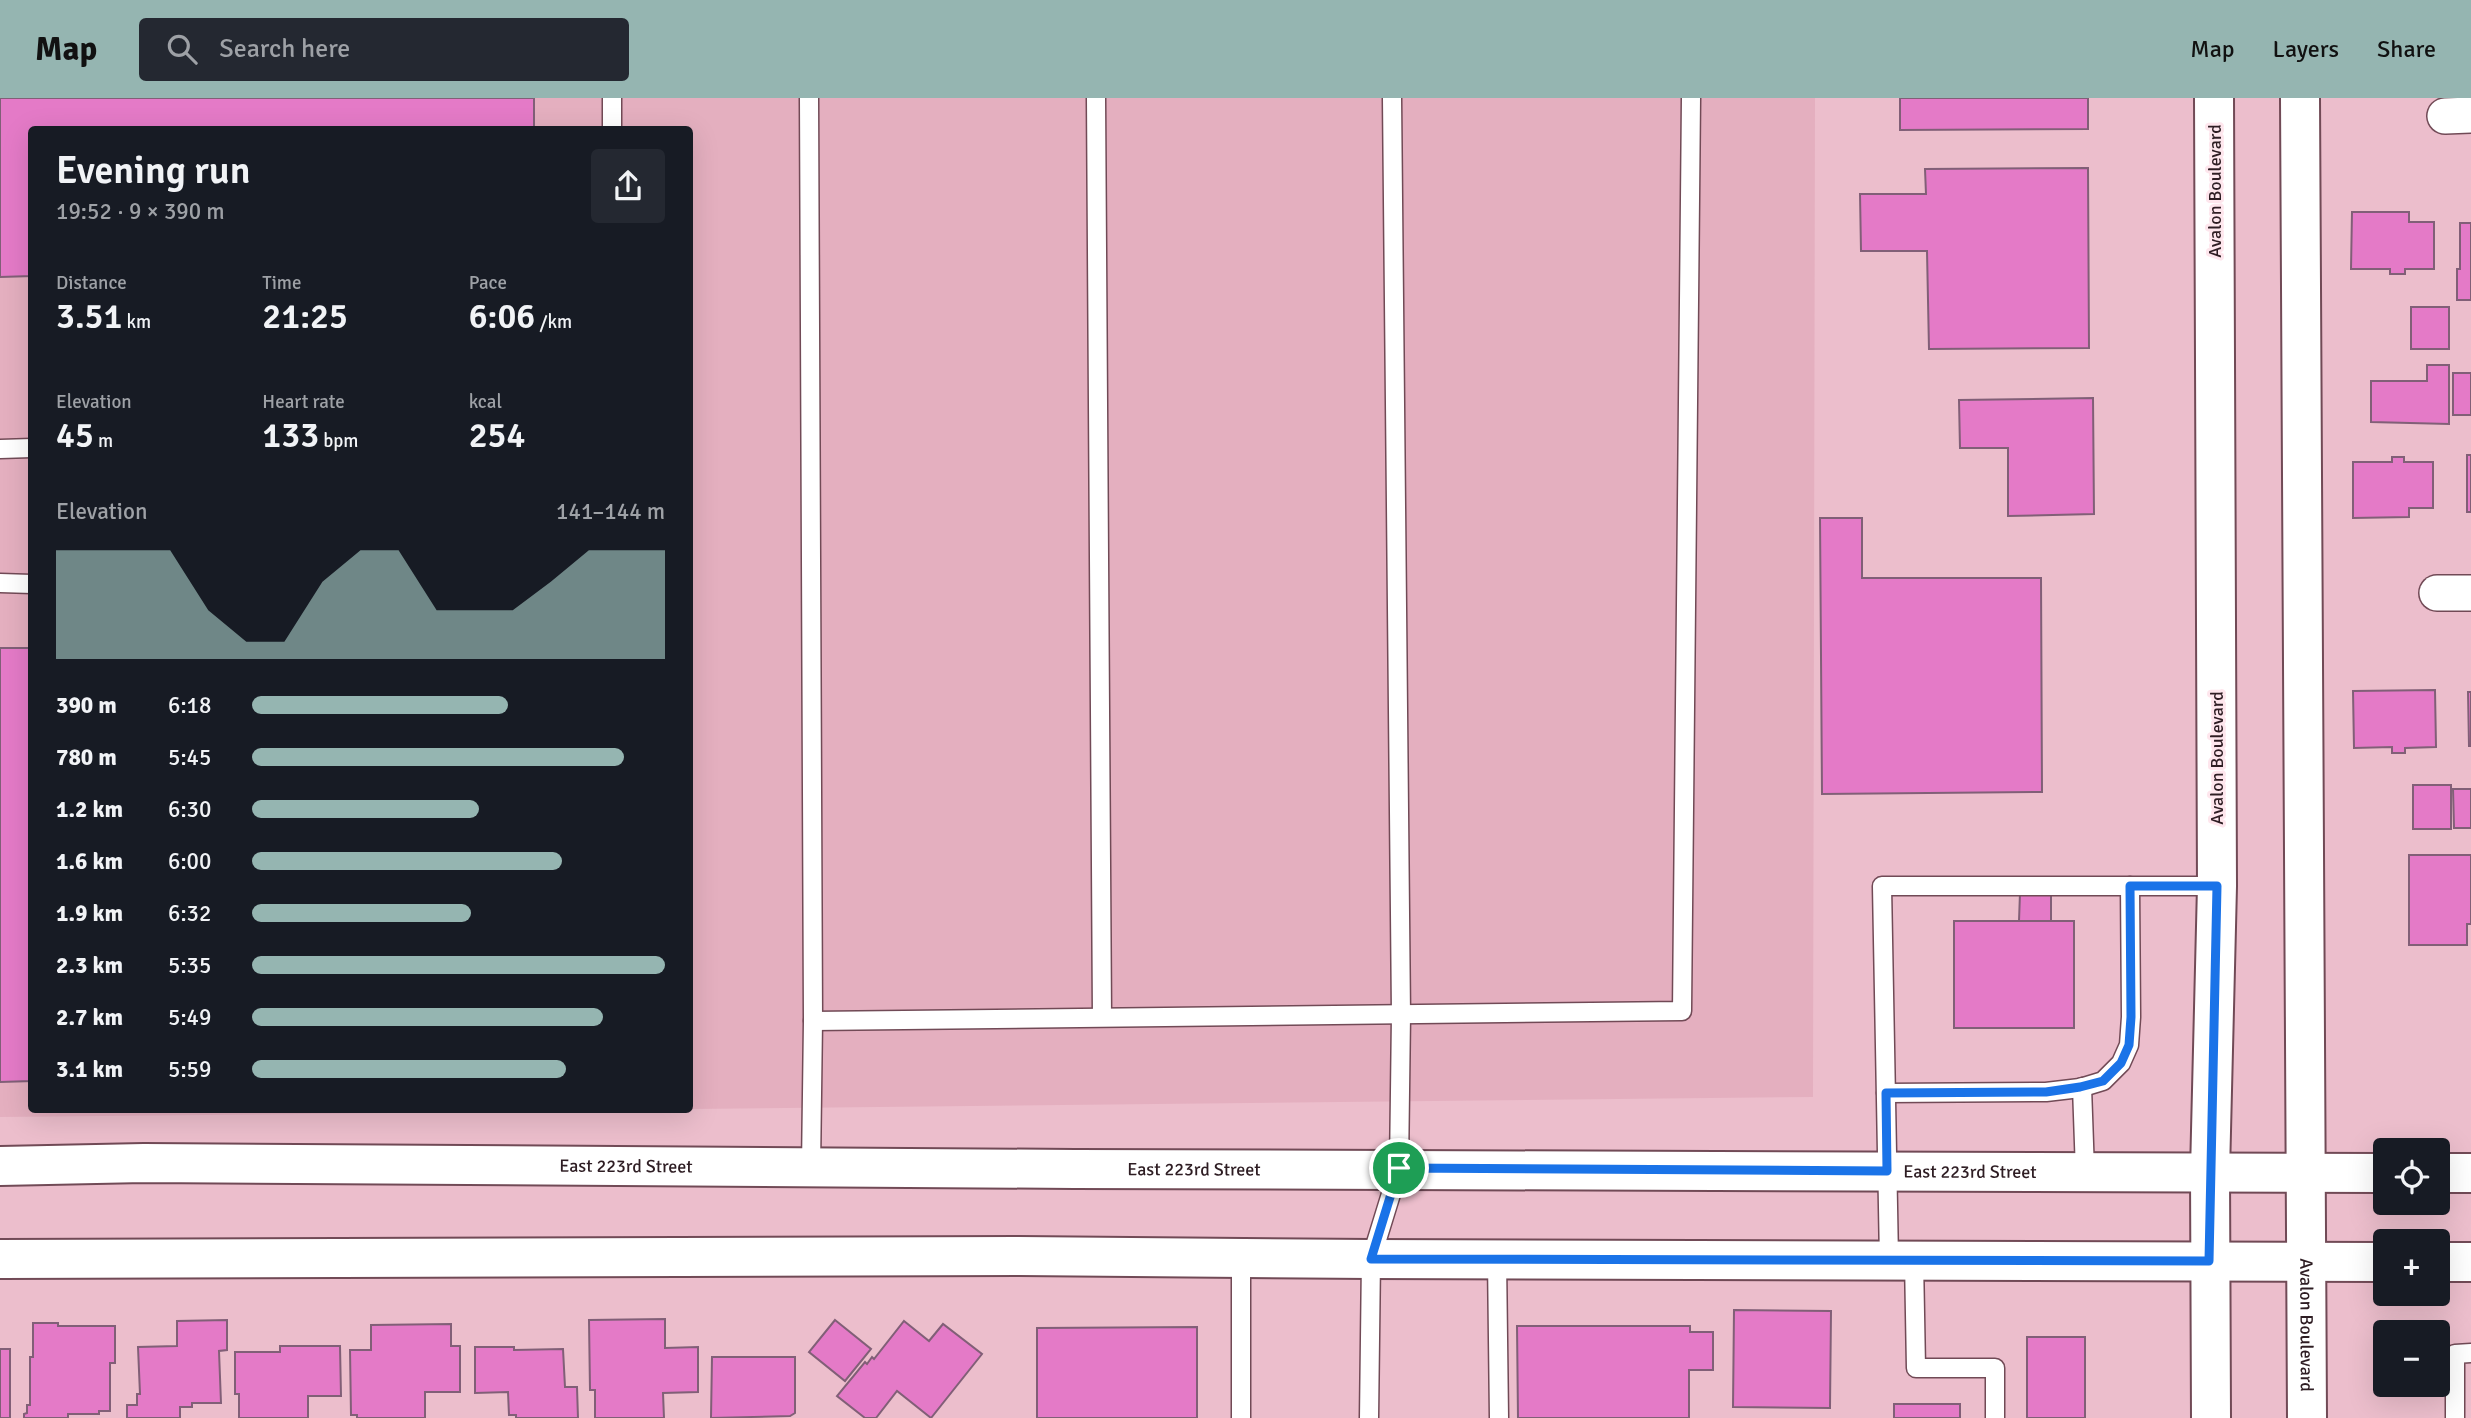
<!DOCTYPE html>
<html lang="en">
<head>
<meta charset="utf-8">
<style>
  :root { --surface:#171b24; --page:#242831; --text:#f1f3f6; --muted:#9ea1a6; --accent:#95b5b1 }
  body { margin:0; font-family:Signika,sans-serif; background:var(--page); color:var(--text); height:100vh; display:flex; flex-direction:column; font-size:26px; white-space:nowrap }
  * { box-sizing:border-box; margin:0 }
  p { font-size:23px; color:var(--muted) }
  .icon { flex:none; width:38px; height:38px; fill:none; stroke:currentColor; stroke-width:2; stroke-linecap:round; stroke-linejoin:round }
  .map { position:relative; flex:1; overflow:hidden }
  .side { position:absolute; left:28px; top:28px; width:665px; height:987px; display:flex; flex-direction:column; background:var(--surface); border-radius:7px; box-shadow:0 7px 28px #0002 }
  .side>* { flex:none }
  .fabs { position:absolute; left:2373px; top:1040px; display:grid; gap:14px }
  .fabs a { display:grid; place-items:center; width:77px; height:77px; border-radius:7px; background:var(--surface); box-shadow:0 7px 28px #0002; font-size:35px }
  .pin { position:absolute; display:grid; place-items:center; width:60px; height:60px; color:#fff; margin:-30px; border:4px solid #fff; border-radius:50%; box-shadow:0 2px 7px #0007 }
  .round { display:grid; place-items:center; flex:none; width:74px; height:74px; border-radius:7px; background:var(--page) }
  .head { display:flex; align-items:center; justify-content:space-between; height:119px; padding:0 28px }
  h1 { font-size:38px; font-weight:600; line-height:52px }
  .stats { display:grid; grid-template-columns:repeat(3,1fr); gap:10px; height:119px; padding:7px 28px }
  .stats div { display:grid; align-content:center }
  .stats b { font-size:35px; font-weight:600 }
  .stats small { font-size:19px; font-weight:400 }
  .stats p { font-size:19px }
  .chart { height:196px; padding:14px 28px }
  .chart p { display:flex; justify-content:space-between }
  .chart svg { width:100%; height:126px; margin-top:7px; fill:var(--accent); opacity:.7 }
  ul { padding:0 28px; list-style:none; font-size:23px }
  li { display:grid; grid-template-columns:112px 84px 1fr; align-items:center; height:52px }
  li i { height:18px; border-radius:9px; background:var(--accent) }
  header { display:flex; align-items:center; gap:42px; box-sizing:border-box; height:98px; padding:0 35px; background:var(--accent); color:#111 }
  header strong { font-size:33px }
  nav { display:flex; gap:38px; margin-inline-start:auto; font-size:24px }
  .search { width:490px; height:63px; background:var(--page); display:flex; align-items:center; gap:18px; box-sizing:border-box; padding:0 24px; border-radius:7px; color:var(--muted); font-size:26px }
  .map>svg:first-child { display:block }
</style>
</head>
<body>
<header>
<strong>Map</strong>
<div class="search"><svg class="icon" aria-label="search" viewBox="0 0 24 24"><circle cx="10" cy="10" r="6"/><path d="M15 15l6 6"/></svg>Search here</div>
<nav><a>Map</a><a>Layers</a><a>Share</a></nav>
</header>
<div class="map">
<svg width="2471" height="1320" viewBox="0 0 2471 1320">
  <rect width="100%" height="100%" fill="#ecbecc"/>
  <polygon fill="#e4afbf" points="0,0 1815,0 1813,999 690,1011 690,32 32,32 32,1012 689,1012 0,1019"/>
  <g fill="#e47ac7" stroke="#815f77" stroke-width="2">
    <polygon points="0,0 534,0 534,32 32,32 32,178 0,179"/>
    <polygon points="1900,0 2088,0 2088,31 1900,32"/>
    <polygon points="2088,70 2089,250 1929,251 1927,153 1861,153 1860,96 1926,96 1925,71"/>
    <polygon points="2352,114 2409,114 2409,124 2434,124 2434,171 2405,171 2405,176 2390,176 2390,171 2351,171"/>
    <polygon points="2460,125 2471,125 2471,202 2457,202 2457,171 2460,171"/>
    <rect x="2411" y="209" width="38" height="42"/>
    <polygon points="2427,267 2449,267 2449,326 2371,324 2371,283 2427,283"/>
    <rect x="2453" y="275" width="18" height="42"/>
    <polygon points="2093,300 2094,416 2008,418 2008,350 1960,350 1959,302"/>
    <rect x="2467" y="357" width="4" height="57"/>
    <polygon points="2392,359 2404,359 2404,364 2433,364 2433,410 2409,410 2409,419 2353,420 2353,364 2392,364"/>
    <polygon points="1820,420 1862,420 1862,480 2041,480 2042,694 1822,696"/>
    <polygon points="0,550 32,550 32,983 0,984"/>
    <polygon points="2435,592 2436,649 2405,650 2405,655 2392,655 2392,649 2354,650 2353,593"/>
    <polygon points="2468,594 2471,594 2471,648 2469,648"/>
    <rect x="2413" y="687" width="38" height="44"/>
    <polygon points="2453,691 2471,691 2471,730 2454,730"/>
    <polygon points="2409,757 2471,757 2471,826 2467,826 2467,847 2409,847"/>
    <polygon points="2020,795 2051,795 2051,823 2019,823"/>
    <rect x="1954" y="823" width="120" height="107"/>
    <polygon points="1734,1212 1831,1213 1830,1310 1733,1309"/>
    <polygon points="665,1221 665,1250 698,1249 698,1294 663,1295 664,1320 595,1320 595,1292 590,1292 589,1222"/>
    <polygon points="227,1222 227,1252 219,1253 221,1305 192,1305 192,1309 180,1309 180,1320 127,1320 127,1307 137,1307 137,1296 140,1296 138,1249 177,1248 177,1223"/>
    <polygon points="835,1222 871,1251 845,1283 809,1254"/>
    <polygon points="904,1223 929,1243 943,1226 982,1256 931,1320 897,1293 876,1320 865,1320 837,1298 865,1264 867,1266 872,1259 874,1261"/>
    <polygon points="33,1225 58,1225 58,1228 115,1228 115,1265 110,1265 110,1313 99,1313 99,1316 68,1316 68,1320 24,1320 24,1316 27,1315 27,1307 30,1307 30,1259 33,1259"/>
    <polygon points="451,1226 451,1248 460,1248 460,1294 425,1294 425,1320 357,1320 357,1317 351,1317 350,1252 371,1252 371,1227"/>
    <polygon points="1517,1228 1690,1228 1690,1234 1713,1234 1713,1272 1689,1272 1689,1320 1518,1320"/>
    <polygon points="1197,1229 1197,1320 1037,1320 1037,1230"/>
    <rect x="2027" y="1239" width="58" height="81"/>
    <polygon points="280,1248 340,1248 341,1298 308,1298 308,1320 239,1320 239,1296 235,1296 235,1254 280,1254"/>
    <polygon points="475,1249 514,1249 514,1252 563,1251 565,1289 577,1289 578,1320 516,1320 516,1317 509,1317 508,1294 475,1295"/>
    <rect x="0" y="1251" width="10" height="69"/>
    <polygon points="712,1259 795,1259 795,1315 790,1318 711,1320"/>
    <rect x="1894" y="1306" width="66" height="14"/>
  </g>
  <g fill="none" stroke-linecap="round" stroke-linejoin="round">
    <defs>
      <g id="lane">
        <polyline points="809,0 813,923 811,1069"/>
        <polyline points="1096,0 1102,919"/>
        <polyline points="612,32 612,0"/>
        <polyline points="0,351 32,350"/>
        <polyline points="0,485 32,486"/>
        <polyline points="813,923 1682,913 1691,0"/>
        <polyline points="2082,989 2085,1074"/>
        <polyline points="1886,995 2046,994 2080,990 2103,983 2121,965 2129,947 2131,919 2130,788"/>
        <polyline points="1497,1161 1499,1320"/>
        <polyline points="1889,1162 1882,788 2217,788"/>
        <polyline points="1914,1162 1916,1270 1995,1270 1995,1320"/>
        <polyline points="1241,1320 1241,1160"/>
        <polyline points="1369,1320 1371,1161 1399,1070 1401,917 1392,0"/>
        <polyline points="2455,1320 2455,1256 2471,1255"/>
      </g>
      <g id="street">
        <polyline points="2445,18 2471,17"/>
        <polyline points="2437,495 2471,495"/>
      </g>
      <g id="secondary">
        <path id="s1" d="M 0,1068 L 144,1065 L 1075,1071 L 2385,1075"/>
        <polyline points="2438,1075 2471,1075"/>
        <polyline points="0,1161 1019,1158 1371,1161 2385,1164"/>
        <polyline points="2438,1164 2471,1164"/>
      </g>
      <g id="primary">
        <path id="s2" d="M 2300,0 L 2307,1320"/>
        <polyline points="2211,1320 2210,1074 2217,788 2214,0"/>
      </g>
    </defs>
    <use href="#lane" stroke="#714a56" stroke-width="21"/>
    <use href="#street" stroke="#714a56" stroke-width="38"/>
    <use href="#secondary" stroke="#714a56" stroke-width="42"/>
    <use href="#primary" stroke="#714a56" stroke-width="42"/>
    <use href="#lane" stroke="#fff" stroke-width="18"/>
    <use href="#street" stroke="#fff" stroke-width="35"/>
    <use href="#secondary" stroke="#fff" stroke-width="38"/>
    <use href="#primary" stroke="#fff" stroke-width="38"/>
  </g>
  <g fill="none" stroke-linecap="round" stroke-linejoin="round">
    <defs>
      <polygon id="route" points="2130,788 2217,788 2209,1163 1371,1161 1399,1070 1887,1073 1886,995 2046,994 2080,989 2103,983 2121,965 2129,947 2131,919"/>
    </defs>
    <use href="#route" stroke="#fff" stroke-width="14"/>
    <use href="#route" stroke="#1a73e8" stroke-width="9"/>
  </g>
  <g text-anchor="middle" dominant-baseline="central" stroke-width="6" stroke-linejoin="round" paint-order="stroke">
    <g font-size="18" fill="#2e1d23" stroke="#fee6ed">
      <text transform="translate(2215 93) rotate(-90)">Avalon Boulevard</text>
      <text transform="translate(2217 660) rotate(-90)">Avalon Boulevard</text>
      <text stroke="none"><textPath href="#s1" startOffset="626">East 223rd Street</textPath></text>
      <text stroke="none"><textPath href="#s1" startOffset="1194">East 223rd Street</textPath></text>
      <text stroke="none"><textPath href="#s1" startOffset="1970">East 223rd Street</textPath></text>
      <text stroke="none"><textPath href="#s2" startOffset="1227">Avalon Boulevard</textPath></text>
    </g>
  </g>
</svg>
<div class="fabs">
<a><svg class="icon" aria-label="locate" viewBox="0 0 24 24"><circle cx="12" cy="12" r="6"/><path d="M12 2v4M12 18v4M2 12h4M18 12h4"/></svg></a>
<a>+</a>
<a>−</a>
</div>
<div class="pin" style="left:1399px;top:1070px;background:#1e9e55"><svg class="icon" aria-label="arrive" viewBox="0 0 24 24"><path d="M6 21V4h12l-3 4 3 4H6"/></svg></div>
<section class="side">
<div class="head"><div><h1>Evening run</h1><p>19:52 · 9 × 390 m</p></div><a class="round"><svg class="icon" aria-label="share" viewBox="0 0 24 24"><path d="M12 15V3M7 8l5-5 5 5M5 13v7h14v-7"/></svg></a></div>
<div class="stats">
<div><p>Distance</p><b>3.51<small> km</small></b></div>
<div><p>Time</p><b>21:25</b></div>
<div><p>Pace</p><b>6:06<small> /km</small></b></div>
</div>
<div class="stats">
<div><p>Elevation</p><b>45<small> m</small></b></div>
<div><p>Heart rate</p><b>133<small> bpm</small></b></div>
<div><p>kcal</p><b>254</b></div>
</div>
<div class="chart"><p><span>Elevation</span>141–144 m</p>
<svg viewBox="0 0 160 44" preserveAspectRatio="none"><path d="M0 44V6L10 6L20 6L30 6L40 27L50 38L60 38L70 17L80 6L90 6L100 27L110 27L120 27L130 17L140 6L150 6L160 6V44z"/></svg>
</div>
<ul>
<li><b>390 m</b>6:18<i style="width:62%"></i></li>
<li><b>780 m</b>5:45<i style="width:90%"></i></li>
<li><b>1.2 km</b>6:30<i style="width:55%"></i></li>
<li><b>1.6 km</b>6:00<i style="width:75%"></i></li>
<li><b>1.9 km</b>6:32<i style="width:53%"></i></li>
<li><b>2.3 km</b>5:35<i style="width:100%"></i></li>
<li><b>2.7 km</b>5:49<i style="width:85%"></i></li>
<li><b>3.1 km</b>5:59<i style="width:76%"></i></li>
</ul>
</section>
</div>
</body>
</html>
